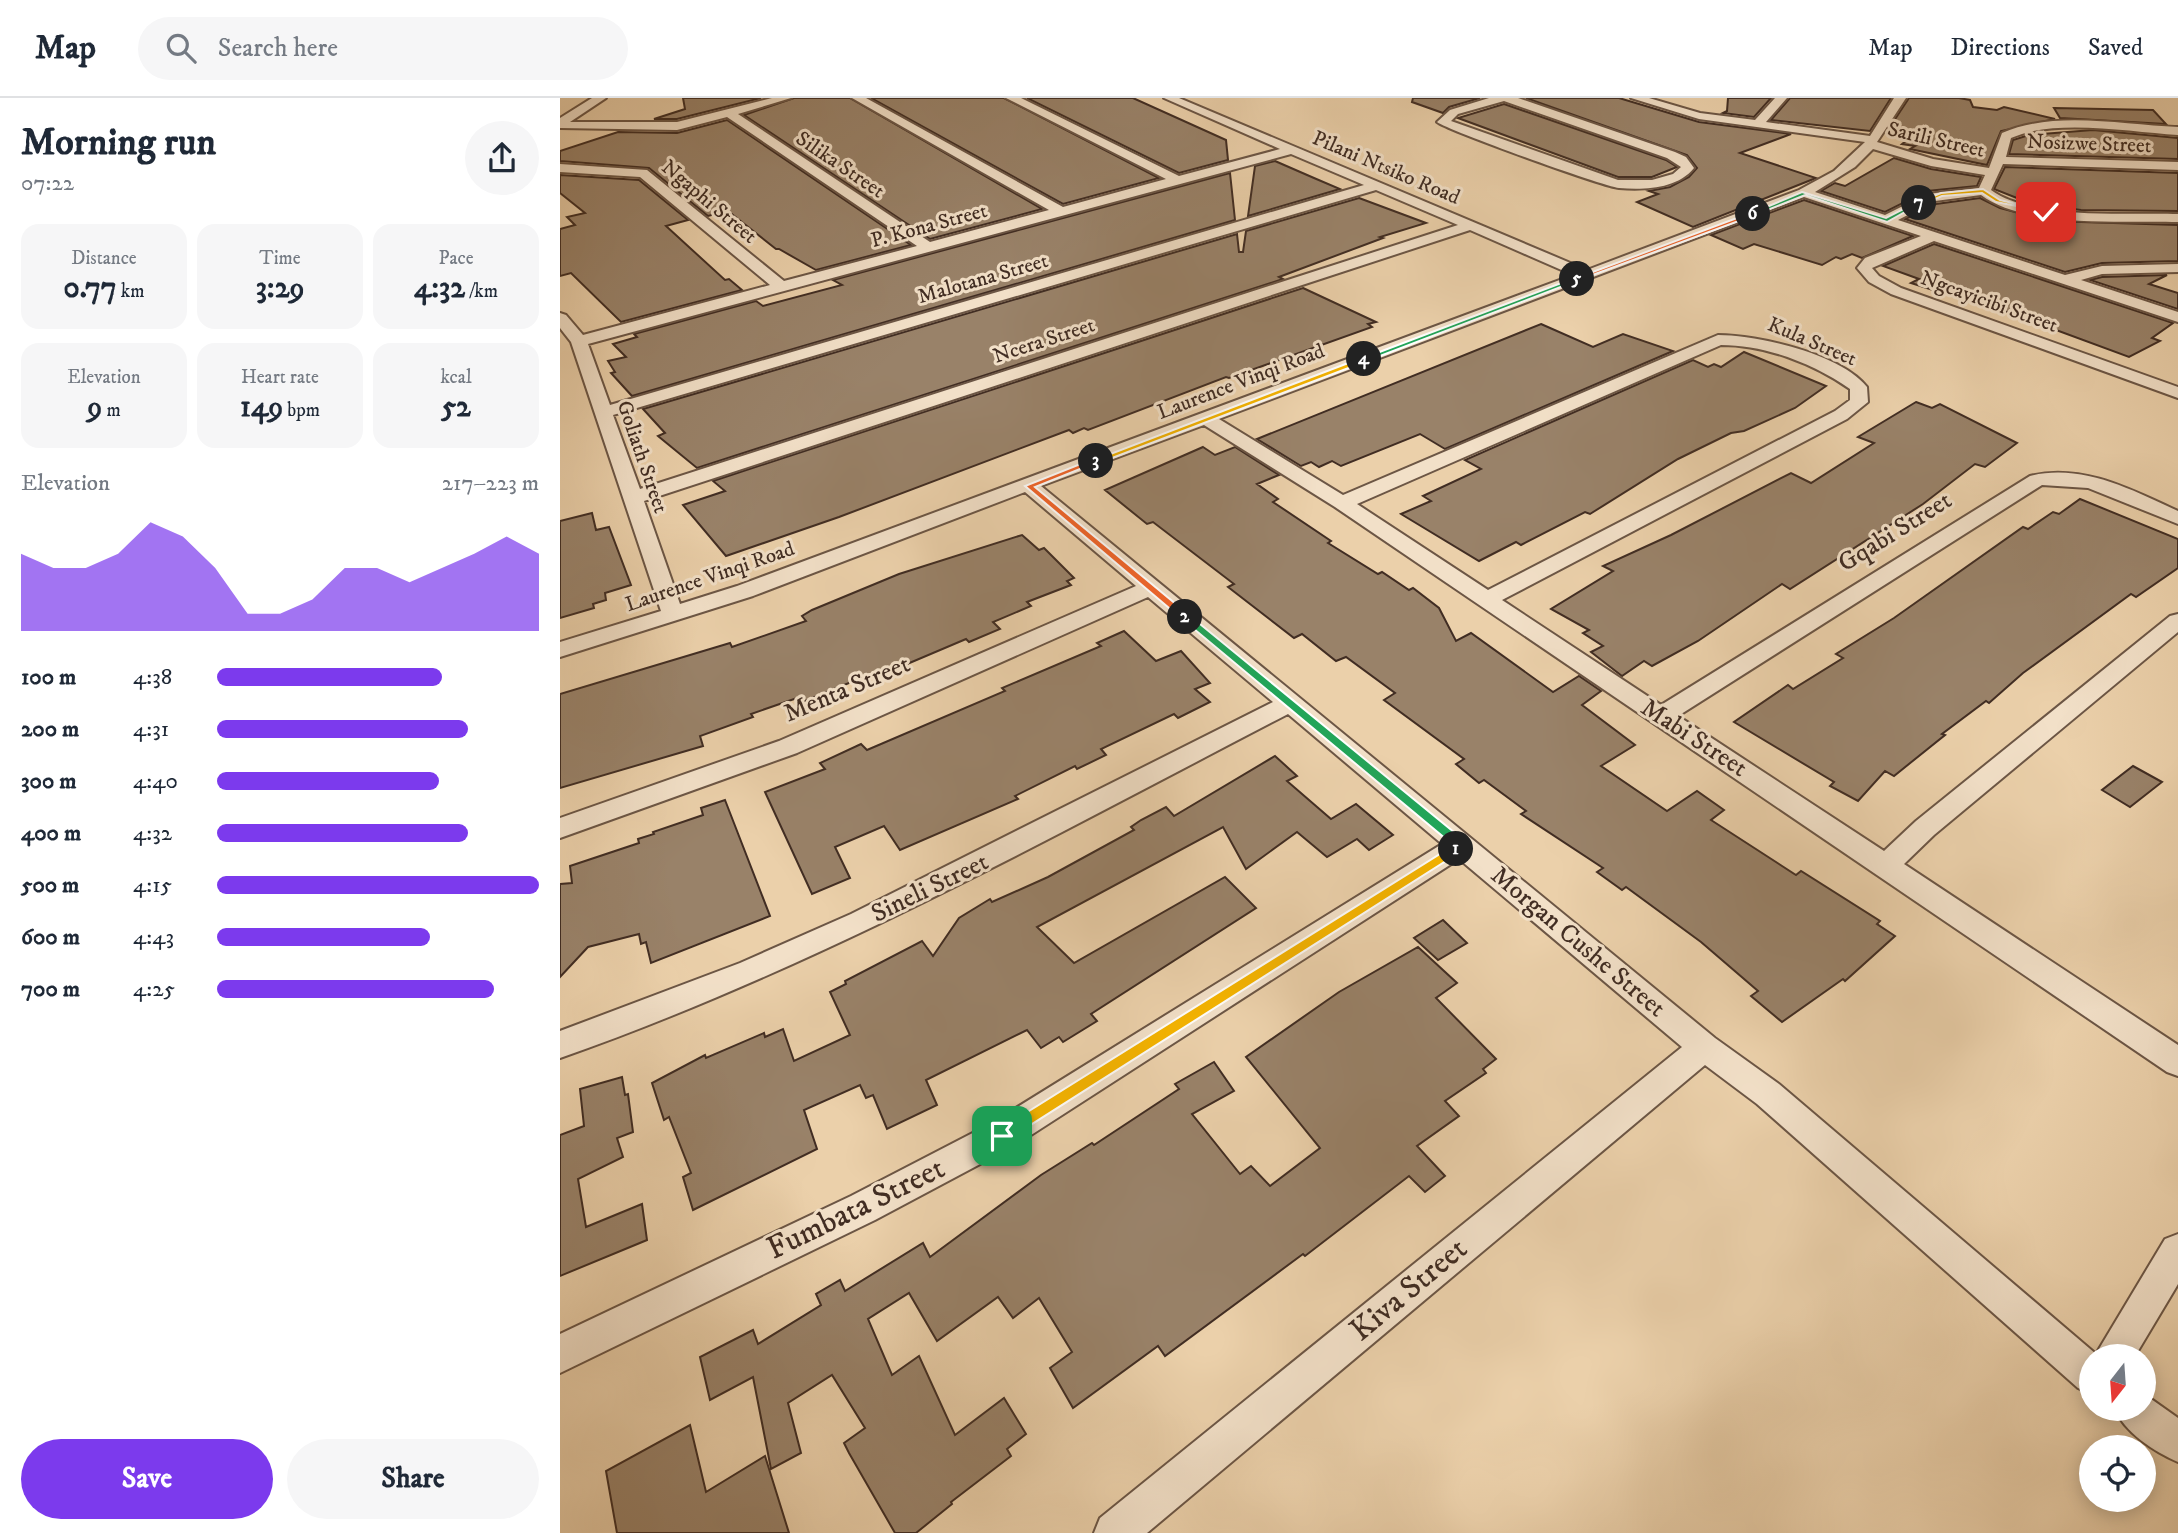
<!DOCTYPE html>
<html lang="en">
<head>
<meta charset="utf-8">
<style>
  :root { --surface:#fff; --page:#f6f6f7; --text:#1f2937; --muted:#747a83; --line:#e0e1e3; --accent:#7c3aed }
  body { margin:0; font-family:"IM FELL DW Pica",serif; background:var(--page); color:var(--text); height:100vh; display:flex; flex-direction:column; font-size:26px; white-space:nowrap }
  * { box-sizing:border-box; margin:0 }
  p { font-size:23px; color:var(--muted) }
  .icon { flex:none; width:38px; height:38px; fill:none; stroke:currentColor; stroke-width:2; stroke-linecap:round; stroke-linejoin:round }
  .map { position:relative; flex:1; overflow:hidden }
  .drawer { display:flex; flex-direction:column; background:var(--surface); width:560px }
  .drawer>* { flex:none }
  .needle { width:46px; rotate:197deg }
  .controls { position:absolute; left:1519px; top:1246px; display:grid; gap:14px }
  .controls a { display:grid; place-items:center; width:77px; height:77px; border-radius:50%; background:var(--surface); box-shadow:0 4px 18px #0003; font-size:35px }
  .pin { position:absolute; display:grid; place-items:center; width:60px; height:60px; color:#fff; margin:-30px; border-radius:14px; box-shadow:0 4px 10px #0006 }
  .km { position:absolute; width:35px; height:35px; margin:-18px; border-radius:50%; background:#222; color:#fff; font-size:19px; line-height:35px; text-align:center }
  .round { display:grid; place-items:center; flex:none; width:74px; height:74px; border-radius:37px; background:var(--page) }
  .head { display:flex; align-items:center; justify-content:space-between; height:119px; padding:0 21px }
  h1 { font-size:38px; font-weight:800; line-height:52px }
  .metrics { display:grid; grid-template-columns:repeat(3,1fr); gap:10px; height:119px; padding:7px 21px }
  .metrics div { display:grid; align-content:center; border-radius:18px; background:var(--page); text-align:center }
  .metrics b { font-size:30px; font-weight:800 }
  .metrics small { font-size:19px; font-weight:400 }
  .metrics p { font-size:19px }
  .chart { height:196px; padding:14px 21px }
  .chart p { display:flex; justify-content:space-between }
  .chart svg { width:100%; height:126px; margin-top:7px; fill:var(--accent); opacity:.7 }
  .action { display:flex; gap:14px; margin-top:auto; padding:14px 21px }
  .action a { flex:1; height:80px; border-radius:42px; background:var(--accent); color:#fff; font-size:28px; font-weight:800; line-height:80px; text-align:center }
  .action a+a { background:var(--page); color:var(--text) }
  ul { padding:0 21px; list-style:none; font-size:23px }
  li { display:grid; grid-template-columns:112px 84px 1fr; align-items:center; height:52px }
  li i { height:18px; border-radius:9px; background:var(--accent) }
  header { display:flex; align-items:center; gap:42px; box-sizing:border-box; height:98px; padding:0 35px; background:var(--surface); border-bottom:2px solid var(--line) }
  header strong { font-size:33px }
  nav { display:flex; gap:38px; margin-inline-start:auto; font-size:24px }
  .search { width:490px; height:63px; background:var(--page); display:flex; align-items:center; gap:18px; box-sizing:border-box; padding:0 24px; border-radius:38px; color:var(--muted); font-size:26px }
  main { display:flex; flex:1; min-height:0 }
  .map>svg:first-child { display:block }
</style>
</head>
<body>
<header>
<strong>Map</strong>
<div class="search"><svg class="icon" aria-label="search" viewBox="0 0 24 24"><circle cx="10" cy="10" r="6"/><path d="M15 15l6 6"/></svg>Search here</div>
<nav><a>Map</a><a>Directions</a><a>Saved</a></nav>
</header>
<main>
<section class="drawer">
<div class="head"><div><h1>Morning run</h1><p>07:22</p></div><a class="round"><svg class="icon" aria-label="share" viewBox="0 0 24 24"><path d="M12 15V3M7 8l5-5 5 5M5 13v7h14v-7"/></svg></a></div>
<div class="metrics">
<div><p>Distance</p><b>0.77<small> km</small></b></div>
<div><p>Time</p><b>3:29</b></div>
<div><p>Pace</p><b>4:32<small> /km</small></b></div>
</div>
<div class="metrics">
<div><p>Elevation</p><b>9<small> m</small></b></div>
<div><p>Heart rate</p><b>149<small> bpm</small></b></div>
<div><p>kcal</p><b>52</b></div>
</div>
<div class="chart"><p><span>Elevation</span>217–223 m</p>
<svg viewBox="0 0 160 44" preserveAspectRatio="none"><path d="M0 44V17L10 22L20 22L30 17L40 6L50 11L60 22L70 38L80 38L90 33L100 22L110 22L120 27L130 22L140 17L150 11L160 17V44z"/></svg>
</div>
<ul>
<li><b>100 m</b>4:38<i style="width:70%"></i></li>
<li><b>200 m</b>4:31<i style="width:78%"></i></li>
<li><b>300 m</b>4:40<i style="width:69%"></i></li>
<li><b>400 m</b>4:32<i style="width:78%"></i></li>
<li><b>500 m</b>4:15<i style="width:100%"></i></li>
<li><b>600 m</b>4:43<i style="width:66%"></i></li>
<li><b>700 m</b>4:25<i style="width:86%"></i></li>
</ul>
<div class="action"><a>Save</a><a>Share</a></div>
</section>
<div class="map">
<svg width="1618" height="1435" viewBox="0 0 1618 1435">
  <rect width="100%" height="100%" fill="#ebd0aa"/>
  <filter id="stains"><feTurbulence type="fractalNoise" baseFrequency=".00286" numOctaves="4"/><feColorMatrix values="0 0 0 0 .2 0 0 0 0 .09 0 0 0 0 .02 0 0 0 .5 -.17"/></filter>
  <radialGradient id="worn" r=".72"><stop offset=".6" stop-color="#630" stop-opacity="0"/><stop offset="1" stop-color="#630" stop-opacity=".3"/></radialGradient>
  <g fill="#998269" stroke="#412d23" stroke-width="2">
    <polygon points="123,0 201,0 117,21 94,21 125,11"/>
    <polygon points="234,0 290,0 482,111 370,141 184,17"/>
    <polygon points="311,0 444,0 599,80 503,106"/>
    <polygon points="467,0 573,0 666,42 668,62 619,75"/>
    <polygon points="853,0 920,0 889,9 883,15 852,4"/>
    <polygon points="966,0 1059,0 1139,24 1231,36 1180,55 1256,80 1133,129 1077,104 1098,96 1089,93 1110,89 1129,79 1137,70 1127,57"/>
    <polygon points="1168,0 1211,0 1194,19 1163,15 1167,13"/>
    <polygon points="1230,0 1331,0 1310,33 1211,22"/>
    <polygon points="1349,0 1399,0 1410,2 1413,9 1437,12 1444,9 1495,21 1441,33 1427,67 1350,51 1355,48 1342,46 1352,38 1326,35"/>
    <polygon points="944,6 1106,62 1117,69 1092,79 1058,79 898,20"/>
    <polygon points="1494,10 1593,12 1606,26 1500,20"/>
    <polygon points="167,22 351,147 256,172 219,151 216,151 168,113 148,118 89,70 0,63 0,53 58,34 117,35"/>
    <polygon points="1533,32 1618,40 1618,61 1449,56 1453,42 1469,37"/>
    <polygon points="1334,60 1371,71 1421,79 1417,88 1367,93 1325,114 1261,93 1275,85 1285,88"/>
    <polygon points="715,63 754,80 780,91 688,118 695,68"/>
    <polygon points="1445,69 1618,75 1618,113 1521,112 1472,106 1434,91"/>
    <polygon points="670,75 675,122 72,298 51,275 55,274 48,263 66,259 53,246 77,239 74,236 196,203 203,208 282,187 273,182"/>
    <polygon points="0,77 79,82 128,122 106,128 165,182 169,181 182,192 61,224 11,175 0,178 0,131 15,127 7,119 25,115 0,95"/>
    <polygon points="799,100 866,125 820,139 823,140 719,179 723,181 137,370 98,338 105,335 83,311 677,136 679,154 683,154 686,133"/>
    <polygon points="1420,100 1440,110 1489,123 1618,127 1618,163 1542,165 1505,174 1345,121 1376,106"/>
    <polygon points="1244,102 1353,138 1302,160 1292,156 1281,161 1276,159 1262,167 1194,146 1183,151 1151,137"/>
    <polygon points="1374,146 1613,225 1592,240 1600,243 1569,259 1423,205 1420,207 1351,185 1359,181 1323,168"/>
    <polygon points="1607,177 1589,186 1618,195 1618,211 1530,182 1542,179"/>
    <polygon points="743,190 816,224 808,226 812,229 669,280 666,279 528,332 524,330 513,335 509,332 279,419 166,458 123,407 165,393 153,383"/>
    <polygon points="981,226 1033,249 1063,236 1113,253 885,351 860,336 781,368 772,363 759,369 751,364 741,368 697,341"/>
    <polygon points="1184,254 1266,288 1235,310 1184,333 1171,335 1118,361 1030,416 1025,414 961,447 956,444 919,463 841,416 871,403 863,398 921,371 905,362 1133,262 1148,269 1154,266 1161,269"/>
    <polygon points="1356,304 1372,310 1380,306 1457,345 1425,369 1415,366 1363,406 1230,491 1222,486 1138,543 1092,568 1084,563 1062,578 1031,554 1043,548 1023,535 1029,532 991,511 1053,473 1043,468 1111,437 1231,375 1251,385 1314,345 1298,339"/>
    <polygon points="643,349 655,357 675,349 719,377 697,386 718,401 713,404 771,443 768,445 818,476 822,474 849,492 853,490 879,510 896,543 911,535 993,594 1019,578 1041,593 1022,607 1075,647 1041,668 1107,713 1137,693 1164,712 1151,722 1236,777 1241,773 1320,823 1317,826 1335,838 1285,883 1283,881 1222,924 1191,898 1198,893 1141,844 1066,789 1062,792 1037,774 1043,770 961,716 966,713 924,682 919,685 896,666 904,661 824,602 835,595 786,559 776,563 742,536 734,540 668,489 674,486 593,424 587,426 545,392"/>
    <polygon points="1520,401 1618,441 1618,470 1576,499 1571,496 1463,575 1429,605 1426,603 1382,636 1385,637 1334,678 1325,673 1298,703 1270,688 1274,684 1174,624 1228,587 1233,591 1283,560 1276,556 1334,520 1463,429 1468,431 1493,414 1499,416"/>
    <polygon points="32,415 36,432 49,429 71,487 45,495 46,502 33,506 34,510 0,520 0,423"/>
    <polygon points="462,437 479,452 484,450 514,480 507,483 511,487 467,504 471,508 433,524 440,531 409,544 406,541 326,575 306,578 240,605 237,600 191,616 193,619 140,638 143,648 0,690 0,596 170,545 172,549 246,523 242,518 252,512 339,476"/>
    <polygon points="564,533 596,563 621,553 650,585 635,591 650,604 618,620 614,616 541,651 546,657 517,671 515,668 455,698 458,701 340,752 324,728 275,749 290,780 252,796 205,694 265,671 260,665 301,646 307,652 445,593 442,590 541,548 537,545"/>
    <polygon points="715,658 737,678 727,683 771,721 796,706 833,737 809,752 797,741 767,759 737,734 686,771 663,729 477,829 514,865 665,779 696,810 531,916 537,923 503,944 499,939 481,950 467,932 366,982 377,1007 327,1031 313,997 306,1000 300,987 244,1012 257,1051 133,1112 123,1079 131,1075 109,1019 104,1022 92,985 145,957 146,960 204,935 205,939 223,931 234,963 290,937 270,894 286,886 285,883 362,843 373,858 399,820 430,801 432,804 488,779 574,732 571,729 581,722 606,709 614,718"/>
    <polygon points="1573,668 1602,684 1570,709 1542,692"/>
    <polygon points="165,702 210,818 91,865 86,844 81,846 79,836 28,849 0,879 0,786 12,785 10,768 79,745 78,741 94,736 93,734 143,717 141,710"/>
    <polygon points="883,822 907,845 878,862 854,840"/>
    <polygon points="858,849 897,885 876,900 936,961 923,971 926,975 885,1003 899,1018 857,1048 885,1078 865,1094 849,1078 745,1158 743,1156 605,1258 598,1248 513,1310 490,1270 512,1254 479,1200 453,1220 438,1199 377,1243 349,1195 308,1221 332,1277 359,1258 395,1337 444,1300 466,1336 447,1351 451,1358 391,1404 392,1406 356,1435 335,1435 289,1355 284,1345 305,1330 272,1277 228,1305 241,1355 211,1371 193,1279 150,1302 140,1259 193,1232 198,1246 261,1207 256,1196 280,1182 285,1193 363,1145 370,1159 481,1077 532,1045 534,1047 619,991 615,986 654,964 674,993 632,1016 680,1076 691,1068 710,1088 760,1050 686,959 779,894"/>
    <polygon points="62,979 65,997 68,996 73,1034 57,1040 63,1059 18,1081 26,1129 82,1106 87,1142 0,1178 0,1037 24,1028 20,991"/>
    <polygon points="130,1327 146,1394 205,1358 229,1435 57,1435 46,1373"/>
  </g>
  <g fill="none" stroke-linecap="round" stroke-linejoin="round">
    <defs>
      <g id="minor">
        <path d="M 32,0 L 46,0 L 10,24 L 117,24 L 212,0 L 231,0 L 178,16 L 370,144 L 489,112 L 292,0 L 306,0 L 503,109 L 606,81 L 446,0 L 461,0 L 619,78 L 720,51 L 604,0 L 619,0 L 1027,172 L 1239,92 L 1274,73 L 1305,44 L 1139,21 L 1071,0 L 1089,0 L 1140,15 L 1195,22 L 1215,0 L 1227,0 L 1206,24 L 1310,38 L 1334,0 L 1346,0 L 1317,44 L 1373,61 L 1429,70 L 1442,35 C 1494,12 1563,27 1618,29 L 1618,37 C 1570,34 1495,20 1451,40 L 1446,59 L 1618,64 L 1618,72 L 1443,66 L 1431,92 C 1474,123 1566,114 1618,116 L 1618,124 C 1562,122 1467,131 1421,97 L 1375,103 L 1338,122 L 1505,177 L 1542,168 L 1618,166 L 1618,174 L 1542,176 L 1521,182 L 1618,214 L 1618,224 L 1374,143 L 1312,170 L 1319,178 L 1341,190 L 1618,289 L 1618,300 L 1331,196 L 1309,184 L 1297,170 L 1305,160 L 1361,138 L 1244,99 L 659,321 L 783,397 L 1158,237 C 1198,237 1281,256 1307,289 L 1308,304 L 1287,321 L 942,502 L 1101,607 L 1470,378 C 1522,365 1572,392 1618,413 L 1618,426 L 1528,390 L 1482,387 L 1118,618 L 1324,753 L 1356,723 L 1610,518 L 1618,516 L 1618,534 L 1374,737 L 1344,766 L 1618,947 L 1618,978 L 1607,974 L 775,409 L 644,327 L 481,388 L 1155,940 L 1219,986 L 1536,1256 L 1605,1141 L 1618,1136 L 1618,1186 L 1575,1258 L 1531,1258 L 1531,1296 L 1518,1290 L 1197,1006 L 1145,967 L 587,1435 L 534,1435 L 540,1420 L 1122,949 L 899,761 L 454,1048 L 315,1122 L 0,1275 L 0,1236 L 291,1098 L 430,1026 L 882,746 L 728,616 C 489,740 254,871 0,960 L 0,933 L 180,865 L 291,816 L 713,604 L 588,499 L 237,655 L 0,740 L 0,720 L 219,643 L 576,488 L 465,394 L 193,498 L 0,559 L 0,544 L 101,513 L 11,244 L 0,230 L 0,215 L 6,217 L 23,237 L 210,187 L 80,79 L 0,74 L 0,66 L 87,72 L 224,183 L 357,148 L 167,19 L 117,32 L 0,30 L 0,20 ZM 1313,51 L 1371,68 L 1425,77 L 1419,90 L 1367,96 L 1325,117 L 1255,94 L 1295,69 ZM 731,56 L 804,87 L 50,307 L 28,246 ZM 816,92 L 898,127 L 80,391 L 53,317 ZM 910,132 L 1013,177 L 177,488 L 120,506 L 84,403 ZM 1161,247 C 1205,247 1253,265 1290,291 L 1290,302 L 1275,313 L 928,492 L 797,406 Z"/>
        <path d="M 929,0 L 958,0 L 1115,54 L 1126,59 L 1134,70 C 1117,91 1085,92 1059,90 C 1044,89 887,32 877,24 L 890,12 ZM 944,3 L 1107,60 L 1121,69 L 1113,76 L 1092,82 L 1058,82 L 891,23 L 898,16 Z"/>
        <path d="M 1584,1296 L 1618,1320 L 1618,1364 C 1595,1354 1564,1334 1555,1311 L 1584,1311 Z"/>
      </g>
    </defs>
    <use href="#minor" stroke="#6c5645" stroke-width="4"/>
    <use href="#minor" fill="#f2e0c8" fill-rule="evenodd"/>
  </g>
  <polygon fill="#f5b400" stroke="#fff" stroke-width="2" points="896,746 902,751 900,754 447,1042 437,1042 437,1033"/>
  <polygon fill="#22a559" stroke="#fff" stroke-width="2" points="622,517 629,517 906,744 906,750 892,754 893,747 622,521"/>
  <polygon fill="#f0652b" stroke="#fff" stroke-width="2" points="533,361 540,363 475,389 629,517 629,521 622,521 465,388"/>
  <polygon fill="#f5b400" stroke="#fff" stroke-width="2" points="804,259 807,263 539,365 532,363"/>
  <polygon fill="#22a559" stroke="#fff" stroke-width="2" points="1017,179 1019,182 807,263 801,261"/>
  <polygon fill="#f0652b" stroke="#fff" stroke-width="2" points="1193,114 1195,117 1019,182 1014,181"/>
  <polygon fill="#22a559" stroke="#fff" stroke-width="2" points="1242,94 1326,120 1357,104 1361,105 1327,124 1245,97 1195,117 1190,116"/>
  <polygon fill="#f5b400" stroke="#fff" stroke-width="2" points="1423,91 1440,102 1489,114 1436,104 1422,95 1382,98 1361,107 1356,105 1381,95"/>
  <g text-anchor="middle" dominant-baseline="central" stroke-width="6" stroke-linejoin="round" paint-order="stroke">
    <g font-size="21" fill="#412d23" stroke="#f2e0c8">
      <text transform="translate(1376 42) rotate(13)">Sarili Street</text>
      <text transform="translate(1529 46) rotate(2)">Nosizwe Street</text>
      <text transform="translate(280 67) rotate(34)">Silika Street</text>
      <text transform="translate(826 70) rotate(23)">Pilani Ntsiko Road</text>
      <text transform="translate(149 104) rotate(40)">Ngaphi Street</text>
      <text transform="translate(369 128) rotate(-15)">P. Kona Street</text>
      <text transform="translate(423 181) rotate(-16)">Malotana Street</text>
      <text transform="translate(1429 204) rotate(20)">Ngcayicibi Street</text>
      <text transform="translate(484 243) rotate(-18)">Ncera Street</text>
      <text transform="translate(1252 244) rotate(23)">Kula Street</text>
      <text transform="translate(681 284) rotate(-21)">Laurence Vinqi Road</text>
      <text transform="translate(82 359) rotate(71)">Goliath Street</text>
      <text transform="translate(150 479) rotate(-19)">Laurence Vinqi Road</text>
    </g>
    <g font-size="26" fill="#412d23" stroke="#f2e0c8">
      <text transform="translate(1335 434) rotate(-32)">Gqabi Street</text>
      <text transform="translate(287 591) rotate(-23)">Menta Street</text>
      <text transform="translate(1134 640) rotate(33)">Mabi Street</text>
      <text transform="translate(370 790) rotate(-26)">Sineli Street</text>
      <text transform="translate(1018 844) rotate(40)">Morgan Cushe Street</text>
    </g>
    <g font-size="32" fill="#412d23" stroke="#f2e0c8">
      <text transform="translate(296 1111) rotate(-26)">Fumbata Street</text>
      <text transform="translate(849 1192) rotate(-40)">Kiva Street</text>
    </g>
  </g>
  <rect width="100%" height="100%" filter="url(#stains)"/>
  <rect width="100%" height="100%" fill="url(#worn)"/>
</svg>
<div class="controls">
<a><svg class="needle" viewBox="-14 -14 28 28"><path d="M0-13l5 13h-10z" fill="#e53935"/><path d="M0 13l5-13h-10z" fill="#747a83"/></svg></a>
<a><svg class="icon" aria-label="locate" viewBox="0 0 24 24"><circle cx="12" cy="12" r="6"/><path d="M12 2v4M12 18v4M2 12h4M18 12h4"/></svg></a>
</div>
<div class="pin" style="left:442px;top:1038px;background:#1e9e55"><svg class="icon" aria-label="arrive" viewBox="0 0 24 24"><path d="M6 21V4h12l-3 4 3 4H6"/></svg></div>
<div class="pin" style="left:1486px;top:114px;background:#d93025"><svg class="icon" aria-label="check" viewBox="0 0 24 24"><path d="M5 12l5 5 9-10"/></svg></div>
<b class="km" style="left:896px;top:751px">1</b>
<b class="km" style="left:625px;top:519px">2</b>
<b class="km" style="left:536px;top:363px">3</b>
<b class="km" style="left:804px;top:261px">4</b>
<b class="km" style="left:1017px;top:181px">5</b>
<b class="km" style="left:1193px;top:116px">6</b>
<b class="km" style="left:1359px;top:105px">7</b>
</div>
</main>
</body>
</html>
